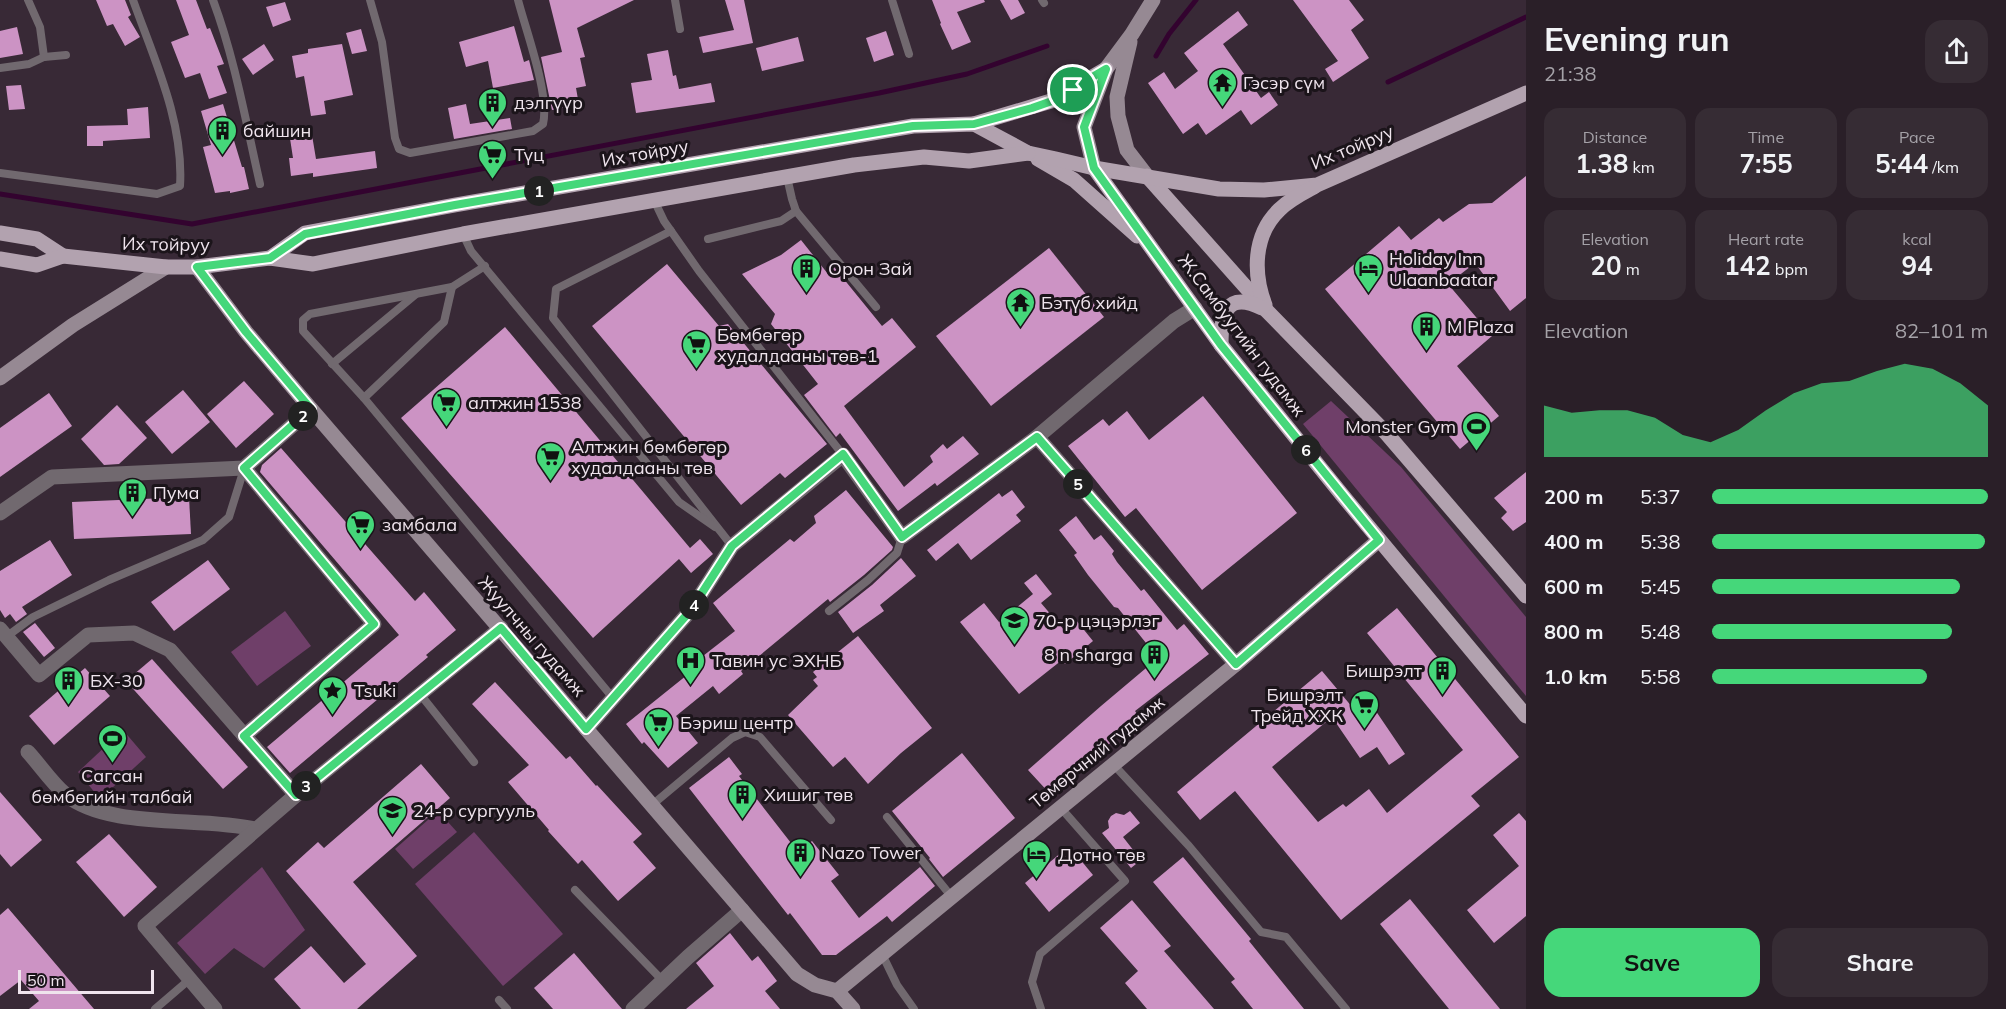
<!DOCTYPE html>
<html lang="en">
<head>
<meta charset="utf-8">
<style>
  :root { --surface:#2a1f28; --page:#362c34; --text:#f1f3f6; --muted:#a5a2a8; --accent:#45d77a }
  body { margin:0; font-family:Mulish,sans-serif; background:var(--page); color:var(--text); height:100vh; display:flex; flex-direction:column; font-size:22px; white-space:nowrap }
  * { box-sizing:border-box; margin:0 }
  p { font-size:20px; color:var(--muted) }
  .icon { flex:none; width:33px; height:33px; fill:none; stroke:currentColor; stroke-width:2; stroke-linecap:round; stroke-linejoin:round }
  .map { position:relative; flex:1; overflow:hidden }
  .side { display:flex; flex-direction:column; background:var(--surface); width:480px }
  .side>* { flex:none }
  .scale { position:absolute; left:18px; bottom:15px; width:136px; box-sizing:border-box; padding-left:6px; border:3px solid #efe4ed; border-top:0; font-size:16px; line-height:21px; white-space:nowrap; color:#efe4ed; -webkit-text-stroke:4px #1b141a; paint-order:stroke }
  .pin { position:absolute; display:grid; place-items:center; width:51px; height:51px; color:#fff; margin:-26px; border:3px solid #fff; border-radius:50%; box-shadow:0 2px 6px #0007 }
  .km { position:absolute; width:30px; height:30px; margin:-15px; border-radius:50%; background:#222; color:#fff; font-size:16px; line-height:30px; text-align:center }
  .round { display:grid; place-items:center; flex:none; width:63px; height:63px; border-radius:18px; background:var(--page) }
  .headline { display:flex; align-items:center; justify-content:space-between; height:102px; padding:0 18px }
  h1 { font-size:33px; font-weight:700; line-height:45px }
  .metrics { display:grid; grid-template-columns:repeat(3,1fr); gap:9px; height:102px; padding:6px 18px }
  .metrics div { display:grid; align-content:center; border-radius:15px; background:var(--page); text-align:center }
  .metrics b { font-size:26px; font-weight:700 }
  .metrics small { font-size:16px; font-weight:400 }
  .metrics p { font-size:16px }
  .chart { height:168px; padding:12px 18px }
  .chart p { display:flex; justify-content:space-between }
  .chart svg { width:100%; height:108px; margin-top:6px; fill:var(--accent); opacity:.7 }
  .button { display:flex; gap:12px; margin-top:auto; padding:12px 18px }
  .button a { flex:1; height:69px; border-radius:18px; background:var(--accent); color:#111; font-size:24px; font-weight:700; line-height:69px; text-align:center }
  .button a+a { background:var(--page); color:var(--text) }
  ul { padding:0 18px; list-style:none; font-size:20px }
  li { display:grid; grid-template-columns:96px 72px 1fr; align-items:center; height:45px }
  li i { height:15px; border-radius:8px; background:var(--accent) }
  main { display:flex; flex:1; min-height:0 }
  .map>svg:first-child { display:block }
</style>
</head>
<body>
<main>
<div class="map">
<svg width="1526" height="1009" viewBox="0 0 1526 1009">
  <rect width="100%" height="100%" fill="#382936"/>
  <g fill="#6f3f69">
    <polygon points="1331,401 1401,467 1526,617 1526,696 1303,424"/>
    <polygon points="285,611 311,646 257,686 231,652"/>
    <polygon points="123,730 146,757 100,799 78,772"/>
    <polygon points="438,811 457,832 413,869 395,849"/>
    <polygon points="474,832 563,934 503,986 415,884"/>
    <polygon points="262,867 305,930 264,968 234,948 205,974 177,943"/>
  </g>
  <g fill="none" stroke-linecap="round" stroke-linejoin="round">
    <g stroke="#33032f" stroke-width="5">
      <polyline points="1156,56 1169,34 1196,0"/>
      <polyline points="1388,82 1526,17"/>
      <polyline points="0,194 192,224 879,93 967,74 1047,46"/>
    </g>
  </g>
  <g fill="#cc93c4">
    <polygon points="96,0 125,0 131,15 128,17 140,37 125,46 113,24 107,26"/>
    <polygon points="176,0 196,0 207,29 210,28 224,64 217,66 227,93 209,99 200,73 185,78 171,42 189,35"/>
    <polygon points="549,0 634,0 577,28 585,57 580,58 586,86 576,88 579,105 552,110 541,57 562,52"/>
    <polygon points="725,0 744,0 753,43 703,53 699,37 734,30"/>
    <polygon points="932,0 984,0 985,2 957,12 971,42 952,50 940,24 941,23"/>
    <polygon points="1000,0 1018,0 1025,13 1011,20"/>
    <polygon points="1293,0 1349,0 1364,20 1351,30 1369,58 1333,82 1325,69 1338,61"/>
    <polygon points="285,2 291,20 273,27 266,7"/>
    <polygon points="1238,11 1248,25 1223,44 1261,98 1269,92 1278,105 1251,125 1241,110 1206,135 1198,123 1183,134 1148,83 1164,72 1175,89 1198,71 1184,53"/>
    <polygon points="514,26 524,62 529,60 534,80 493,88 488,61 466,67 459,42"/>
    <polygon points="17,27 23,54 0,58 0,31"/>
    <polygon points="361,29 367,51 352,54 346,33"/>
    <polygon points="886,31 894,55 874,62 866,38"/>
    <polygon points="798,37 804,61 762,71 756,48"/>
    <polygon points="264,44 274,60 253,75 242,59"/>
    <polygon points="342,44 353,95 324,101 326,114 311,116 304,76 296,78 292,56 308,53 308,49"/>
    <polygon points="668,50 673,76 676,75 679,89 711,83 715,102 636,113 631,83 652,80 647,54"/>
    <polygon points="21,85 25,109 9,110 6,86"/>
    <polygon points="223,104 242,167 244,167 249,189 230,193 230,191 215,193 203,147 211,145 201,111"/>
    <polygon points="466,104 470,124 510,118 512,129 454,139 448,108"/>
    <polygon points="148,107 150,138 103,141 103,146 87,146 87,126 128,125 127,109"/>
    <polygon points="311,129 316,159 375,151 377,168 313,177 313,173 291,176 289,158 293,158 289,132"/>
    <polygon points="1526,176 1526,298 1510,311 1475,263 1448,284 1492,336 1457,366 1499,416 1460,449 1325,289 1399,226 1411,240 1439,218 1443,222 1469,204 1492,203"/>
    <polygon points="801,240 828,274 834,267 882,326 892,318 916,347 844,406 904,487 933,462 930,456 943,444 947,449 963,436 979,454 937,486 935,483 898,511 840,433 836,437 804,395 818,384 771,324 775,314 742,274 781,255"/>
    <polygon points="1049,248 1104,317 991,406 936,336"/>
    <polygon points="667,264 719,326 728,324 827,444 785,478 780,473 741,505 592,326"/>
    <polygon points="505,327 690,548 700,539 713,554 691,573 679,559 593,638 401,418"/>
    <polygon points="244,381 274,414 236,448 207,414"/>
    <polygon points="183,390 210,422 172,454 145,422"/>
    <polygon points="49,393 72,426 0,477 0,428"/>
    <polygon points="1203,396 1297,513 1202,590 1136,508 1125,517 1068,446 1103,419 1109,426 1127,411 1149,440"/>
    <polygon points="117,405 147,438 119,464 104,465 81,439"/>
    <polygon points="281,448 415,601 424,592 456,630 426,655 428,657 290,773 267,747 399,635 260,472 262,465"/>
    <polygon points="1526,472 1526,522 1513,531 1501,518 1507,512 1494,498"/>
    <polygon points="846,490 893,547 892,550 864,575 830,602 828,599 741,671 743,674 719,694 713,686 676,716 698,743 668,768 644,742 642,744 626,724 697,667 694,663 735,631 713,603 790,539 794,542 816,523 814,516"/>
    <polygon points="1012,490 1025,507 1016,515 1021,521 971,560 958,543 936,561 927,550 999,493 1002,497"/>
    <polygon points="189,497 191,534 74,539 72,502"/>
    <polygon points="1076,516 1094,540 1101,535 1114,551 1112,554 1117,562 1141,591 1144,589 1177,630 1184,624 1209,654 1135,711 1137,714 1112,734 1116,738 1051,795 1028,770 1101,706 1158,658 1118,608 1114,607 1088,575 1074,555 1077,553 1059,530"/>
    <polygon points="50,540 72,575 22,607 27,614 16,622 10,614 5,618 0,610 0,571"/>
    <polygon points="901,558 916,576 880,605 884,611 853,633 838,612 872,585"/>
    <polygon points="208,560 230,589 174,631 151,602"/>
    <polygon points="1036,574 1052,594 1041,603 1064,630 1076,620 1093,641 1065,664 1062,660 1019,694 960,622 984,603 999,622 1033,594 1024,583"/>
    <polygon points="1397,608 1519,757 1471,796 1480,806 1341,920 1235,791 1200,820 1177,792 1322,671 1353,708 1367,698 1405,754 1389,765 1377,747 1360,758 1332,717 1272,767 1318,822 1343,804 1346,807 1369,789 1387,813 1463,750 1367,633"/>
    <polygon points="35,623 55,648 44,657 23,632"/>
    <polygon points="858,636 932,728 901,753 868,784 845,757 833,767 788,715 818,686 813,680 817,677 813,672"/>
    <polygon points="152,659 248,767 223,789 126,681"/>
    <polygon points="85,668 110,696 54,745 29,716"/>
    <polygon points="495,682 566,759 570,756 596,786 597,785 642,834 633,842 656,868 618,901 582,860 578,864 548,831 549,830 508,782 529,765 472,704"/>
    <polygon points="962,753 1015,818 943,877 929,859 930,858 892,811"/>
    <polygon points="729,757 742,774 739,776 798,852 812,841 839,875 831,881 859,918 920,867 935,886 892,922 887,916 836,955 822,955 790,913 788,915 689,788"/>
    <polygon points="421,764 450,798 353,882 417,956 357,1009 301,1009 274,979 311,946 344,983 366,964 286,871 318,842 324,848"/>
    <polygon points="0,792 42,840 11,867 0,854"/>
    <polygon points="1130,811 1140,823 1123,837 1141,860 1131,868 1102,833 1109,828 1108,821 1111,816 1116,813 1124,815"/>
    <polygon points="1519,813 1526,821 1526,916 1494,943 1467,910 1519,866 1493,835"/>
    <polygon points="109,834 157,887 124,917 76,862"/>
    <polygon points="1069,846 1093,875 1049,912 1025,883"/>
    <polygon points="1183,857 1251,939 1249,941 1304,1009 1253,1009 1231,982 1235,979 1153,882"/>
    <polygon points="1410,899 1500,1009 1449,1009 1380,924"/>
    <polygon points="1132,900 1171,946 1164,951 1214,1009 1147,1009 1125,983 1138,971 1100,928"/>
    <polygon points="8,908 94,1009 29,1009 39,1001 21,980 0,996 0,915"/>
    <polygon points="730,933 752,961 758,956 777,981 765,991 780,1009 686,1009 714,986 696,963"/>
    <polygon points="574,953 622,1009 553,1009 534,988"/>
  </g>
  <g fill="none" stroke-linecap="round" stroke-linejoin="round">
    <g stroke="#71696f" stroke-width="8">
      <polyline points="28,0 40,27 44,57"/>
      <path d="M 213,0 C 235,59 246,123 260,184"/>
      <path d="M 370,0 L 382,42 L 395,138 L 399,149 L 410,153 L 533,131 L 543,124 C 550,95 526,31 518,0"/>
      <polyline points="675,0 680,29"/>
      <polyline points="892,0 909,54"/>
      <polyline points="1042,0 1044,3"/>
      <polyline points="0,68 29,64 44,57 66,55"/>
      <path d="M 0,173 L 157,194 L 180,186 C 184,122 154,59 133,0"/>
      <polyline points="787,177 792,199 796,211 876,307"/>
      <polyline points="654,200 664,221 699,271 843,455"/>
      <polyline points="671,231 556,289 553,318 732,546"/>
      <polyline points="463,234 471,251 679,502 715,527"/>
      <polyline points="708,239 781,221 796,211"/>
      <polyline points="452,287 310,314 303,320 303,331 364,398 613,698"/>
      <polyline points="332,364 415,295"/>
      <polyline points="364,398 444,322 452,287 485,266"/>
      <polyline points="829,611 868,580 897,553 902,537"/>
      <polyline points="6,637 33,617 109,580 203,540 229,517 244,469"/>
      <polyline points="420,694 474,762"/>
      <polyline points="1113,764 1189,846 1261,932 1286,937 1346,1009"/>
      <polyline points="652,805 732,738 745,732 760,737 831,820"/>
      <polyline points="887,817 951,896"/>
      <polyline points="575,890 663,981"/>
      <polyline points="882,954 897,985 914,1009"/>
      <polyline points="499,1000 507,1009"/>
      <polyline points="155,1009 190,979"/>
      <polyline points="1041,1009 1032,982 1040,954 1125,881 1060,807"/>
    </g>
    <g stroke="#71696f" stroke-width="15">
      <polyline points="1037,437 1236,664"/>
      <polyline points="244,468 374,624 244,736"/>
      <polyline points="0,513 52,477 244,468 311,409"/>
      <polyline points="0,629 39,675 88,635 134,633 170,650 296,795"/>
      <polyline points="586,729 691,610 732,546 843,455 902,537 1037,437 1174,321 1195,308"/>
      <path d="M 28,752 C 40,765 51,782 65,794 C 108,830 201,816 255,829"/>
      <polyline points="215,1009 145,926 296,795 501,628"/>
      <polyline points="633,1009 688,957 742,910"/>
    </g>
    <g stroke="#968993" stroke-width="15">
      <polyline points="1130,42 1117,97 1118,116 1127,150 1147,176"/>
      <polyline points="1094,168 1084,127 1106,69 1132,34 1153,0"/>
      <polyline points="197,267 246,332 311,409 797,974 815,985 837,991 853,1009"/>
      <polyline points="0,378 73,325 166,267"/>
      <polyline points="837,991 1236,664 1379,540"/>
    </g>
    <g stroke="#b2a2af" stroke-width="15">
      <polyline points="974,124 1051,101 1106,69"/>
      <polyline points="1038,159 1074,180 1137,236"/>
      <polyline points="1094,168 1221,345 1343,496 1526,716"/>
      <polyline points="1147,176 1267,311 1387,434 1526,596"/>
      <polyline points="0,233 37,239 63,256"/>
      <polyline points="270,258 305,233 455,205 913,126 974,124 1028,153 1056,159 1094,168 1219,189 1264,190 1317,185 1526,93"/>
      <polyline points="0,259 37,265 63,256 166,267 197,267 270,258 313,264 463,234 854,165 924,157 969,161 1028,153"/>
      <path d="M 1265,305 C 1253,274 1253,235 1279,210 C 1289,200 1301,194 1314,187"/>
      <path d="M 1221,345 C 1221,315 1225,290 1262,308"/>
    </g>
  </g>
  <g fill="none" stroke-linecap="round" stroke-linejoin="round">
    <defs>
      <polygon id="route" points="1106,69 1084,127 1094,168 1221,345 1379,540 1236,664 1037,437 902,537 843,454 732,546 691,610 586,729 501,628 296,795 244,736 374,624 244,468 311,409 246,332 197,267 270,258 305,234 455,205 913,126 974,124 1032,108 1052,101"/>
    </defs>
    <use href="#route" stroke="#fff" stroke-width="12"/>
    <use href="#route" stroke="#45d77a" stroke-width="8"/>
  </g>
  <defs>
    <symbol id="temple-pin" viewBox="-11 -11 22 30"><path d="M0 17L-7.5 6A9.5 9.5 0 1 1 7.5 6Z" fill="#45d77a" stroke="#1b141a"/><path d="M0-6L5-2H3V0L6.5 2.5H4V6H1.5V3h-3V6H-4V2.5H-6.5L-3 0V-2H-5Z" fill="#111"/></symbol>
    <symbol id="building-pin" viewBox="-11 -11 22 30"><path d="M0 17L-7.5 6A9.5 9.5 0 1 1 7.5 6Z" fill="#45d77a" stroke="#1b141a"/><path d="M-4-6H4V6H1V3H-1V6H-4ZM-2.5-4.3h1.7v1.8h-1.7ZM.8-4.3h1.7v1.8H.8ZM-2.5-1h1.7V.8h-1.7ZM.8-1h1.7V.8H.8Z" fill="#111"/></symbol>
    <symbol id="supermarket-pin" viewBox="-11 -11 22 30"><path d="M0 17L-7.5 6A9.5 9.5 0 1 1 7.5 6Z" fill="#45d77a" stroke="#1b141a"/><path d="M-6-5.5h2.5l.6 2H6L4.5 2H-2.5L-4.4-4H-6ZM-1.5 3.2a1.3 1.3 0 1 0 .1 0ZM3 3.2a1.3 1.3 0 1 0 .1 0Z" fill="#111"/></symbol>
    <symbol id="hotel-pin" viewBox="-11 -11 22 30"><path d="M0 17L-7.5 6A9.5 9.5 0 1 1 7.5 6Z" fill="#45d77a" stroke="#1b141a"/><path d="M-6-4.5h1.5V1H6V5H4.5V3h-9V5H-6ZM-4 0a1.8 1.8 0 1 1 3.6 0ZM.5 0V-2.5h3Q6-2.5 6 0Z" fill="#111"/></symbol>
    <symbol id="stadium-pin" viewBox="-11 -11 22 30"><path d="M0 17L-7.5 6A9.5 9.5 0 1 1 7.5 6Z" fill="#45d77a" stroke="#1b141a"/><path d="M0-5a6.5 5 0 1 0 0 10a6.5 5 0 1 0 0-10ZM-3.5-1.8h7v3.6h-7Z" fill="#111"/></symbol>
    <symbol id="school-pin" viewBox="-11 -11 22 30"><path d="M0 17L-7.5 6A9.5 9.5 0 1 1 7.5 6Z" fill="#45d77a" stroke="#1b141a"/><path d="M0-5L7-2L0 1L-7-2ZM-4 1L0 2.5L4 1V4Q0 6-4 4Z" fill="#111"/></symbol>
    <symbol id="hospital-pin" viewBox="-11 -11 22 30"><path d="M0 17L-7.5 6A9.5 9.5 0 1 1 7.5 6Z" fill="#45d77a" stroke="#1b141a"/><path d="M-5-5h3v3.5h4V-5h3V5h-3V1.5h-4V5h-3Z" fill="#111"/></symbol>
    <symbol id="sight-pin" viewBox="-11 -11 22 30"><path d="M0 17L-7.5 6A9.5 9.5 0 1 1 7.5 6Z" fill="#45d77a" stroke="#1b141a"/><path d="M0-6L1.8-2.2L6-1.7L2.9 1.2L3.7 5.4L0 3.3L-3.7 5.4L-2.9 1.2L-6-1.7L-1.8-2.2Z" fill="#111"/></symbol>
  </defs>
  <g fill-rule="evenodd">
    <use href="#temple-pin" x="1206" y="66" width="33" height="45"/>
    <use href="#building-pin" x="476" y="86" width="33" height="45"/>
    <use href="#building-pin" x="206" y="114" width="33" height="45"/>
    <use href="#supermarket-pin" x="476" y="138" width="33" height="45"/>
    <use href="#building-pin" x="790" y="252" width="33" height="45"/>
    <use href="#hotel-pin" x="1352" y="252" width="33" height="45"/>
    <use href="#temple-pin" x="1004" y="286" width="33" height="45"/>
    <use href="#building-pin" x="1410" y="310" width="33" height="45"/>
    <use href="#supermarket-pin" x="680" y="328" width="33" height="45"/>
    <use href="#supermarket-pin" x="430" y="386" width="33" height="45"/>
    <use href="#stadium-pin" x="1460" y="410" width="33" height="45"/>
    <use href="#supermarket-pin" x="534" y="440" width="33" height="45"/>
    <use href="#building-pin" x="116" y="476" width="33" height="45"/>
    <use href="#supermarket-pin" x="344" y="508" width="33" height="45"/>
    <use href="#school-pin" x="998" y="604" width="33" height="45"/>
    <use href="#building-pin" x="1138" y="638" width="33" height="45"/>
    <use href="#hospital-pin" x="674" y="644" width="33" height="45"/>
    <use href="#building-pin" x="1426" y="654" width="33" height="45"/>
    <use href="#building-pin" x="52" y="664" width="33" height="45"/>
    <use href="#sight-pin" x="316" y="674" width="33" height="45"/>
    <use href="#supermarket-pin" x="1348" y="688" width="33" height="45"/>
    <use href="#supermarket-pin" x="642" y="706" width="33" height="45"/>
    <use href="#stadium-pin" x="96" y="722" width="33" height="45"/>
    <use href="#building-pin" x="726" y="778" width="33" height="45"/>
    <use href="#school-pin" x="376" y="794" width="33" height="45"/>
    <use href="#building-pin" x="784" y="836" width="33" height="45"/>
    <use href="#hotel-pin" x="1020" y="838" width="33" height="45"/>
  </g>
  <g text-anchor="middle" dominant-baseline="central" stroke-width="6" stroke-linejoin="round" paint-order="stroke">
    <g font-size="18" fill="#efe4ed" stroke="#1b141a" text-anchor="start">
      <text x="1243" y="82">Гэсэр сүм</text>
      <text x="514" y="102">дэлгүүр</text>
      <text x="243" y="130">байшин</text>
      <text x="514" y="154">Түц</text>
      <text x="1389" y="258">Holiday Inn<tspan x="1389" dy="21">Ulaanbaatar</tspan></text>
      <text x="828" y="268">Орон Зай</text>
      <text x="1041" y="302">Бэтүб хийд</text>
      <text x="1447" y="326">M Plaza</text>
      <text x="717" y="334">Бөмбөгөр<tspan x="717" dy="21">худалдааны төв-1</tspan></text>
      <text x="468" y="402">алтжин 1538</text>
      <text x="1456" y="426" text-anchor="end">Monster Gym</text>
      <text x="571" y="446">Алтжин бөмбөгөр<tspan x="571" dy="21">худалдааны төв</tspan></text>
      <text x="153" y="492">Пума</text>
      <text x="382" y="524">замбала</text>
      <text x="1035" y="620">70-р цэцэрлэг</text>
      <text x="1133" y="654" text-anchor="end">8 n sharga</text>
      <text x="712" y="660">Тавин ус ЭХНБ</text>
      <text x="1422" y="670" text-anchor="end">Бишрэлт</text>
      <text x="90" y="680">БХ-30</text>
      <text x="354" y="690">Tsuki</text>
      <text x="1343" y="694" text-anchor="end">Бишрэлт<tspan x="1343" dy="21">Трейд ХХК</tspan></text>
      <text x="680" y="722">Бэриш центр</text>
      <text x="112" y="775" text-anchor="middle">Сагсан<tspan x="112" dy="21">бөмбөгийн талбай</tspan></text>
      <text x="764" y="794">Хишиг төв</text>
      <text x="413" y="810">24-р сургууль</text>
      <text x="821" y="852">Nazo Tower</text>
      <text x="1058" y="854">Дотно төв</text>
    </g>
    <g font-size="18" fill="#efe4ed" stroke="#1b141a">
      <text transform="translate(1352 147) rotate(-23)">Их тойруу</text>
      <text transform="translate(645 153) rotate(-10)">Их тойруу</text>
      <text transform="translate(166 244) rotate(1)">Их тойруу</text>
      <text transform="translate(1242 335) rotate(53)">Ж.Самбуугийн гудамж</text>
      <text transform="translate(532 636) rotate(49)">Жуулчны гудамж</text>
      <text transform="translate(1097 752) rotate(-39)">Төмөрчний гудамж</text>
    </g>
  </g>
</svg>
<div class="scale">50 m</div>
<div class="pin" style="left:1073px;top:90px;background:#1e9e55"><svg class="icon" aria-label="arrive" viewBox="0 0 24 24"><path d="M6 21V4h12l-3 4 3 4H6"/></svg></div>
<b class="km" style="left:539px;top:191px">1</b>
<b class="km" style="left:303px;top:416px">2</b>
<b class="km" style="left:306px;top:786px">3</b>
<b class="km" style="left:694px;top:605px">4</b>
<b class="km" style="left:1078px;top:484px">5</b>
<b class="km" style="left:1306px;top:450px">6</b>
</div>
<section class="side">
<div class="headline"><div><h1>Evening run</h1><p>21:38</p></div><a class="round"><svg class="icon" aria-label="share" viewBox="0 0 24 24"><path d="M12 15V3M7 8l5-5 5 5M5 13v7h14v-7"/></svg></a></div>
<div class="metrics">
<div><p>Distance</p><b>1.38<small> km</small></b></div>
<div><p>Time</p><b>7:55</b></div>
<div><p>Pace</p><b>5:44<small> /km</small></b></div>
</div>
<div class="metrics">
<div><p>Elevation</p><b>20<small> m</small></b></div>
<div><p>Heart rate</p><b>142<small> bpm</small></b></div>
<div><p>kcal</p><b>94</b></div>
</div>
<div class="chart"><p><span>Elevation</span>82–101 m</p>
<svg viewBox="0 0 160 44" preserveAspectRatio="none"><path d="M0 44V23L10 26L20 25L30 25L40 28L50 35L60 38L70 33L80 25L90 18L100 14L110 13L120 9L130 6L140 8L150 14L160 23V44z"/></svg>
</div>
<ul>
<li><b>200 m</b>5:37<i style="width:100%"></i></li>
<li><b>400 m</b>5:38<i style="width:99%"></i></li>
<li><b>600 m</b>5:45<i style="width:90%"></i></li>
<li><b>800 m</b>5:48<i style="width:87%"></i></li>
<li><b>1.0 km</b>5:58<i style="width:78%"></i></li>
</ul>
<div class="button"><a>Save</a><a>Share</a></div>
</section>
</main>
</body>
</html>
